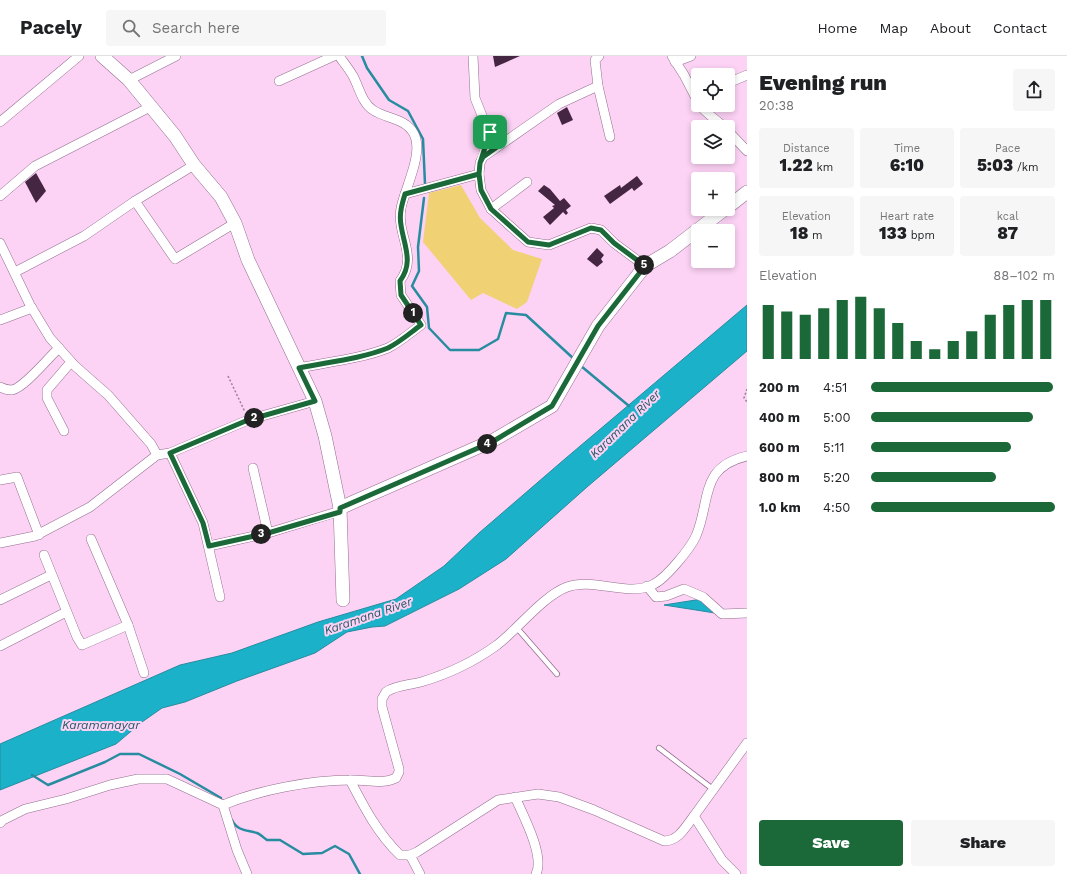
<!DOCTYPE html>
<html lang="en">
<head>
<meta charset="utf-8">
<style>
  :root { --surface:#fff; --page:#f6f6f6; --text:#202124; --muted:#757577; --line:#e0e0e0; --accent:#1b6838 }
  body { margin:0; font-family:"Work Sans",sans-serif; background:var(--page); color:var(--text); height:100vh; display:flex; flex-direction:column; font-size:15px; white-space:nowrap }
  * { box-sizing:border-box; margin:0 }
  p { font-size:13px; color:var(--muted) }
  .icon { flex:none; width:22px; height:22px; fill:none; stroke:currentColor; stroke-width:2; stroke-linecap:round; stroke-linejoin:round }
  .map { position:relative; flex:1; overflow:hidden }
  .sheet { display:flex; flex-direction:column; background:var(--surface); width:320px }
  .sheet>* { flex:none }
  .tools { position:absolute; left:691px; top:12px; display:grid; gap:8px }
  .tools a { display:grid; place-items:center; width:44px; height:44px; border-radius:4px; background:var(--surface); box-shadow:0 2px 6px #0003; font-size:20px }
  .pin { position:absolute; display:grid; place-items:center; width:34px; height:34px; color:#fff; margin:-17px; border-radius:8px; box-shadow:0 2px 6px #0006 }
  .km { position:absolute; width:20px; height:20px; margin:-10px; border-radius:50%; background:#222; color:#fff; font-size:11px; line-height:20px; text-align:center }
  .round { display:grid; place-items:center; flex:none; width:42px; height:42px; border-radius:4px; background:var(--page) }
  .overview { display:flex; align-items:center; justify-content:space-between; height:68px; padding:0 12px }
  h1 { font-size:22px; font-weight:800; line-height:30px }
  .figures { display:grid; grid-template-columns:repeat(3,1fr); gap:6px; height:68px; padding:4px 12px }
  .figures div { display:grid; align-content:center; border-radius:4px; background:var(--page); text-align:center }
  .figures b { font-size:17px; font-weight:800 }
  .figures small { font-size:11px; font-weight:400 }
  .figures p { font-size:11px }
  .chart { height:112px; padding:8px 12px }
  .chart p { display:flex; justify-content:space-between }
  .chart svg { width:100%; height:72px; margin-top:4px; stroke:var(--accent); stroke-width:6 }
  .button { display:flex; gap:8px; margin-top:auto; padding:8px 12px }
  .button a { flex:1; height:46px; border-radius:4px; background:var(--accent); color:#fff; font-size:16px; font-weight:800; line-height:46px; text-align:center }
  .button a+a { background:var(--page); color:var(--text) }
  ul { padding:0 12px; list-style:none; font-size:13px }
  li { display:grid; grid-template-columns:64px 48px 1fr; align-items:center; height:30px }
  li i { height:10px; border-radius:5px; background:var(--accent) }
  header { display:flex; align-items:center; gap:24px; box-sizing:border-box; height:56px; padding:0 20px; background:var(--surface); border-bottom:1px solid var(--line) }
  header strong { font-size:19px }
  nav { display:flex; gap:22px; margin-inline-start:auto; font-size:14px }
  .search { width:280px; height:36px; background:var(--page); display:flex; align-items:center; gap:10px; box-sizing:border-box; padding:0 14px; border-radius:4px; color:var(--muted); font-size:15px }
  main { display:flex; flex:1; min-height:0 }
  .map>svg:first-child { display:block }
</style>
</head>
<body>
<header>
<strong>Pacely</strong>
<div class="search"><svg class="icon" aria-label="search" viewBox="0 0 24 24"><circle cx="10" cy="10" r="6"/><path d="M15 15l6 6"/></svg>Search here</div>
<nav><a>Home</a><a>Map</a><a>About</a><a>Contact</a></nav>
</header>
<main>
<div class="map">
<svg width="747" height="818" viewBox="0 0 747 818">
  <rect width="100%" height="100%" fill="#fcd2f5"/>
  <polygon fill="#f0d275" points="461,129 480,162 513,194 542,203 527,246 517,253 483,237 471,244 423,186 429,137"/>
  <g fill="#1bb2c9" stroke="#278ca0">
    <polygon points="747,249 747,295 587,431 506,503 459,533 385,570 372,571 347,576 315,597 237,625 185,646 162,652 142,666 116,688 0,734 0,688 180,609 232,597 318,566 396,543 444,510 479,477 566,402"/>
    <polygon points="702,543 715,557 664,549"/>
  </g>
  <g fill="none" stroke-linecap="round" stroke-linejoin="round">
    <g stroke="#278ca0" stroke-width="2.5">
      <polyline points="362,0 367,12 389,44 408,55 423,83 425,128"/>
      <polyline points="424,142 418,191 419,215 412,230 427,251 429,272 450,294 479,294 498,283 506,257 526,259 574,303"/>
      <polyline points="581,310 629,350"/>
      <polyline points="32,719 48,729 105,706 120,698 139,698 180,718 221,742"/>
      <path d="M 232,764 C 237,775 247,774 257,777 C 260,778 264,782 267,784 L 280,784 L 303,798 L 322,797 L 335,790 L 349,798 L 360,818"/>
    </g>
  </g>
  <g fill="#452642">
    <polygon points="493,0 520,0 495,11"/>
    <polygon points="567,51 573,64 562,69 557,57"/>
    <polygon points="36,117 46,135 36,147 25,126"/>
    <polygon points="637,120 643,128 634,135 632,132 610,148 604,140 620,129 621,132"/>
    <polygon points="544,129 550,133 560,145 564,142 571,150 566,154 568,157 566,159 563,156 550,169 543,161 554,152 552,150 555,149 538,135"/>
    <polygon points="597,192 604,199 601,203 603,206 597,211 587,203"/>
  </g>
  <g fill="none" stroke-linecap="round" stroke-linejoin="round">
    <defs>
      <g id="lane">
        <polyline points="517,572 557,618"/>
        <polyline points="659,692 714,734"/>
      </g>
      <g id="street">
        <polyline points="473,0 475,42 485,67 497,91"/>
        <polyline points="672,0 684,19 698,46"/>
        <polyline points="675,6 691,0"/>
        <polyline points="129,24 176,0"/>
        <polyline points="279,25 334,0"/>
        <polyline points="728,27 747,19"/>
        <polyline points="598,30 610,81"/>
        <path d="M 700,49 C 706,58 716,63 724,71"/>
        <polyline points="0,66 79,0"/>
        <polyline points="728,75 747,95"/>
        <polyline points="483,101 490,76"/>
        <polyline points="479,118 480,107 483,101 559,48 598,30 595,4 599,0"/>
        <polyline points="405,138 479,118 481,134 491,153 528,186 549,189 591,172 601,174 614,187 645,210"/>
        <polyline points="0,140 35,110 150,51"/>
        <polyline points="135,145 194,109"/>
        <polyline points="491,153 527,126"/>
        <polyline points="0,187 30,249 50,282 75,310 108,339 151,388 157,399"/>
        <polyline points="15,216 84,180 135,145 175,203 235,167"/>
        <polyline points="0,264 32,252"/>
        <path d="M 299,312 C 328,306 360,303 388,292 C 400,286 410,277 421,269 L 401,239 L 400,225 C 419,200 396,179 401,152 C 405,132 424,97 414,78 C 406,62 386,63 373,54 C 362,47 359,31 353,20 C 349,13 344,7 339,0"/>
        <path d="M 0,331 C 4,333 7,334 12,334 C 24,332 49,301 59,292"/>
        <polyline points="64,375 47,342 47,334 71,306"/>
        <polyline points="170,397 203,467 220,541"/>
        <polyline points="253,412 268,477 340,455"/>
        <polyline points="0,424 17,421 39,479"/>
        <polyline points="91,483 128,569 144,617"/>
        <polyline points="0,487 35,480 90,451 157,399 170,397 248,364 315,345"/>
        <polyline points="209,490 268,477"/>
        <polyline points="44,499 77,581 82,589 128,569"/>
        <polyline points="647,530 656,541 666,540 684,533 703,541 722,558 747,557"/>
        <polyline points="0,544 51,519"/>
        <polyline points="0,590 66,556"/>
        <path d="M 350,724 C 364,751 378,778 400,799 L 410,799 L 417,796 L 498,744 L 538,738 L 559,741 L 594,754 L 664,785 C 679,785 685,771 694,760"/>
        <path d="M 515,741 C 523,759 545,800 536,818"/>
        <polyline points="223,749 237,794 247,818"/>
        <path d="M 0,767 L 3,764 L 25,753 L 66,743 L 110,729 L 138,723 L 167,723 L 223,749 C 259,734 311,724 350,724 C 365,723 382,729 396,722 L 399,716 L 399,713 L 382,651 L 382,643 L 386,636 C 396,629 410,629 421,626 C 448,618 475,605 497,589 C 518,573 543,540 567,531 C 594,521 630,542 654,528 C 666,522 690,493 696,480 C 711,445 699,411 747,400"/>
        <polyline points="410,799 420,818"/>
        <polyline points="736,818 722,804 694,760 747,687"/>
      </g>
      <g id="secondary">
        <polyline points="102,0 129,24 175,80 194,109 221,141 235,167 248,204 315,345 325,380 340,452 343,544"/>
        <polyline points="728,151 747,136"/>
        <polyline points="340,452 492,385 552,350 598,270 645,210 670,195 725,153"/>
      </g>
    </defs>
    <use href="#lane" stroke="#946f8e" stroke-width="6"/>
    <use href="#street" stroke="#946f8e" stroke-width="10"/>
    <use href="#secondary" stroke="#946f8e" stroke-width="14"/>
    <g stroke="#9c7f97" stroke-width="1.5" stroke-dasharray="2 2" stroke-linecap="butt">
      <polyline points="228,320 245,356"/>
      <polyline points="747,333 744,342 747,346"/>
    </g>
    <use href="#lane" stroke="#fff" stroke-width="4.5"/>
    <use href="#street" stroke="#fff" stroke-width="9"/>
    <use href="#secondary" stroke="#fff" stroke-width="13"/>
  </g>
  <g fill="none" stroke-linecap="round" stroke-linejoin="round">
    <defs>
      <path id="route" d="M 490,76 L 480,107 L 479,118 L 405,138 C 402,148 399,158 401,169 C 404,190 414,206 400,225 L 401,239 L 421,269 C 410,277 400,286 388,292 C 360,303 328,306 299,312 L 315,345 L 248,364 L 170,397 L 203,467 L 209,490 L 268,477 L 340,456 L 340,452 L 492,386 L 552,350 L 598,270 L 645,210 L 614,187 L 601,174 L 591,172 L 549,189 L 528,186 L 491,153 L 481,134 L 479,118 L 480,107 L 483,101 L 497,91 L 490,76"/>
    </defs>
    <use href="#route" stroke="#fff" stroke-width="8"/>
    <use href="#route" stroke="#1b6838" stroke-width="5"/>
  </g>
  <g text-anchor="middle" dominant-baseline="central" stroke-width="4" stroke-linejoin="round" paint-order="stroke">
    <g font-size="12" font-style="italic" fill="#235a64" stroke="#fcd2f5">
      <text transform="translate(625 368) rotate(-44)">Karamana River</text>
      <text transform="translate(368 560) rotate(-19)">Karamana River</text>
      <text x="101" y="669">Karamanayar</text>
    </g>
  </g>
</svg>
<div class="tools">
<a><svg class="icon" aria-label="locate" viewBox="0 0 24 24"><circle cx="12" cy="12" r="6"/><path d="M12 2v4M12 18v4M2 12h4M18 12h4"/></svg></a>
<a><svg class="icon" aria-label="layers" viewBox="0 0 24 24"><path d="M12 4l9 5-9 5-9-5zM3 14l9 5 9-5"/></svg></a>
<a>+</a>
<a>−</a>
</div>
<div class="pin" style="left:490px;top:76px;background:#1e9e55"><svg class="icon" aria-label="arrive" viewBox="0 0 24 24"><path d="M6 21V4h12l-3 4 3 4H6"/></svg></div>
<b class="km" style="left:413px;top:257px">1</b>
<b class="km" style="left:254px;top:362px">2</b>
<b class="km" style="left:261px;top:478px">3</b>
<b class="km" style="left:487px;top:388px">4</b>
<b class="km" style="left:644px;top:209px">5</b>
</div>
<section class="sheet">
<div class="overview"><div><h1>Evening run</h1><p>20:38</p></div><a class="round"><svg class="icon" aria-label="share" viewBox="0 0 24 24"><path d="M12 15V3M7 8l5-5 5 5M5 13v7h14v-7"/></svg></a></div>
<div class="figures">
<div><p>Distance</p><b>1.22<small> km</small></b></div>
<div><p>Time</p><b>6:10</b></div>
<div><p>Pace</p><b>5:03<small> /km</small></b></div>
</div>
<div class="figures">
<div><p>Elevation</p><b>18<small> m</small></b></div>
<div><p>Heart rate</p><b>133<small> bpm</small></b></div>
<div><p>kcal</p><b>87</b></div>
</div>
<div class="chart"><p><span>Elevation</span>88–102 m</p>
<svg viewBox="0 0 160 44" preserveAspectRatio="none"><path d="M5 44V11M15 44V15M25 44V17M35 44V13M45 44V8M55 44V6M65 44V13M75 44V22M85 44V33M95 44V38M105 44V33M115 44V27M125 44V17M135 44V11M145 44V8M155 44V8"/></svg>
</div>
<ul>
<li><b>200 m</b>4:51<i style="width:99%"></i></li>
<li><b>400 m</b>5:00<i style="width:88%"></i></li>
<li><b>600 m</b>5:11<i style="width:76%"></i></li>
<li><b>800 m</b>5:20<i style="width:68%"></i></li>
<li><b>1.0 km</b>4:50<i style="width:100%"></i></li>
</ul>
<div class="button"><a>Save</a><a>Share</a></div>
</section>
</main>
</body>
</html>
